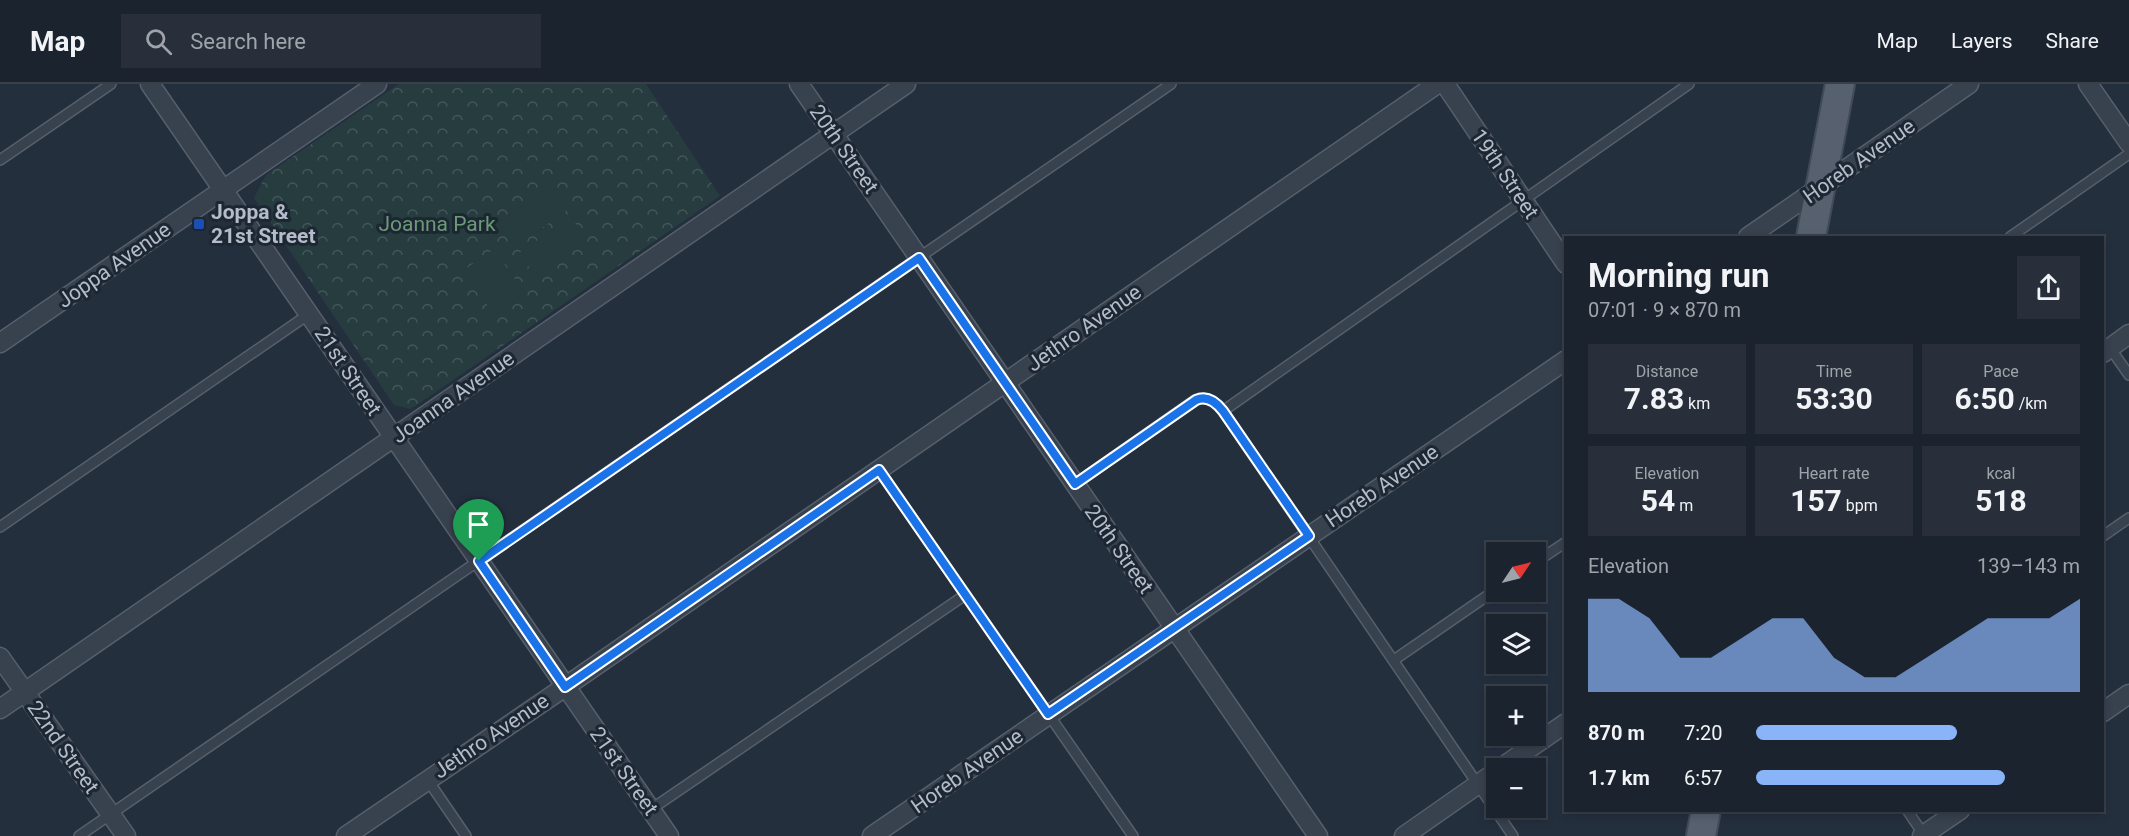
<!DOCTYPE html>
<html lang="en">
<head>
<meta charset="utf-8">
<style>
  :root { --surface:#1b232e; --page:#282f3a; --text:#f1f3f6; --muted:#a0a4aa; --line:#39404a; --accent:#8ab4f8 }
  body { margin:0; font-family:Roboto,sans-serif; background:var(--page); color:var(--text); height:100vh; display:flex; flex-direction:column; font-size:22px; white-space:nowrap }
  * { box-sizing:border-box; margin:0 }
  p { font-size:20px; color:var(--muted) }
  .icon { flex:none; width:33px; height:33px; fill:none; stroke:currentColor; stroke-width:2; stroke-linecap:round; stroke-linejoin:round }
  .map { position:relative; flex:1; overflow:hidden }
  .sheet { position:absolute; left:1564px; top:152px; width:540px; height:576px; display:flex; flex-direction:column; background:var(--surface); border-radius:0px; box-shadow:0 3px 9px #0003,0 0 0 2px var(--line) }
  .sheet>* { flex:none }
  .needle { width:39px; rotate:55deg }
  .buttons { position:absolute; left:1486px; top:458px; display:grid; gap:12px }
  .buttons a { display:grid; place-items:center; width:60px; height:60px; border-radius:0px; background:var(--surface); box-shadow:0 3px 9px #0003,0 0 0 2px var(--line); font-size:30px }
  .pin { position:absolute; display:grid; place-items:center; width:51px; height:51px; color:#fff; margin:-62px -26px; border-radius:50% 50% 50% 0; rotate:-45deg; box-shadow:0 0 6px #0007 }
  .pin .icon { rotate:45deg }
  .round { display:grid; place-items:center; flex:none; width:63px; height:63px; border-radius:0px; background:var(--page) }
  .head { display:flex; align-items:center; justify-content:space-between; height:102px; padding:0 24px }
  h1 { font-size:33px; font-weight:700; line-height:45px }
  .stats { display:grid; grid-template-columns:repeat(3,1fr); gap:9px; height:102px; padding:6px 24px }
  .stats div { display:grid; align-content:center; border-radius:0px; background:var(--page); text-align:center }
  .stats b { font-size:30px; font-weight:700 }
  .stats small { font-size:16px; font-weight:400 }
  .stats p { font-size:16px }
  .chart { height:168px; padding:12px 24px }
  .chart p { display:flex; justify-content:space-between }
  .chart svg { width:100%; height:108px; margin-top:6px; fill:var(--accent); opacity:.7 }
  ul { padding:0 24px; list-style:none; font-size:20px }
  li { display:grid; grid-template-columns:96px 72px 1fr; align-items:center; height:45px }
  li i { height:15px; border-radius:8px; background:var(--accent) }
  header { display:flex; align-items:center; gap:36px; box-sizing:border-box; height:84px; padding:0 30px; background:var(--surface); border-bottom:2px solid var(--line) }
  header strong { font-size:28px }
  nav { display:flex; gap:33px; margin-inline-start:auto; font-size:21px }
  .search { width:420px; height:54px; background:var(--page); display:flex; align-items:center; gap:15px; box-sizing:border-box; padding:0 21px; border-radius:0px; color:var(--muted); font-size:22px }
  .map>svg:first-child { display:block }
</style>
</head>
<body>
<header>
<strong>Map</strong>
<div class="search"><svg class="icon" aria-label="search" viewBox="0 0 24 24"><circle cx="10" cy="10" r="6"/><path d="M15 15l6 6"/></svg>Search here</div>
<nav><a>Map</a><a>Layers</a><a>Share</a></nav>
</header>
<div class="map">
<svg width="2129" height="752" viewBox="0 0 2129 752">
  <defs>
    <pattern id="park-crowns" width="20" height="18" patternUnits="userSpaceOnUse" patternTransform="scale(1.5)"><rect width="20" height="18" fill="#263c3f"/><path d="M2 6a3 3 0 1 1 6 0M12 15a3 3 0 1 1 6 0" fill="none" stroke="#435659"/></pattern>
  </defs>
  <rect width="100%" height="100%" fill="#242f3e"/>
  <polygon fill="url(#park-crowns)" points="399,0 646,0 720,112 411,325 394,321 254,114 266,91"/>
  <g fill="#263c3f">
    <polygon points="549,103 566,127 515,163 498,139"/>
    <polygon points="571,133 587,157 536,193 519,169"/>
    <polygon points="494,165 525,210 494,231 464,186"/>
  </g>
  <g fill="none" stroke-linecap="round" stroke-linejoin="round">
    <defs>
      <g id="lane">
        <polyline points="0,76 111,0"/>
        <polyline points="2010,153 2129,70"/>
        <polyline points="2110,264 2129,291"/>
        <polyline points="1223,327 1689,0"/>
        <polyline points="879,386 1133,752"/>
        <path d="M 1075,400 L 1195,316 C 1207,311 1216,318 1223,327 L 1513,752"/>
        <polyline points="0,443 309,230"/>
        <polyline points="2103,452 2129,434"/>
        <polyline points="1536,478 1566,458"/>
        <polyline points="1394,576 1497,505"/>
        <polyline points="427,695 466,752"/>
        <polyline points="650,726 965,511"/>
        <polyline points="1907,726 1924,751"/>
        <polyline points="79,752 1171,0"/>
      </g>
      <g id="street">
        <polyline points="150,0 669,752"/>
        <polyline points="799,0 1318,752"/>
        <polyline points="1445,0 1566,180"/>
        <polyline points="2088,0 2129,59"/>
        <polyline points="1748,153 1969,0"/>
        <polyline points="0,259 377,0"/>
        <polyline points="2103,269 2129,250"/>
        <polyline points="0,573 126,752"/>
        <polyline points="0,625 906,0"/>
        <polyline points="2103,628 2129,610"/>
        <polyline points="1501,684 1566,639"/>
        <polyline points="346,752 559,607 1437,0"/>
        <polyline points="872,752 1566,276"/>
        <polyline points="1404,752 1497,687"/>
        <polyline points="1922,752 1960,726"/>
      </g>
      <g id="primary">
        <polyline points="1811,153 1840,0"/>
        <polyline points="1701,752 1706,726"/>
      </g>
    </defs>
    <use href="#lane" stroke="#565f6c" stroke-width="12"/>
    <use href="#street" stroke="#565f6c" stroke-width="21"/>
    <use href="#primary" stroke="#414a57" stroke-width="32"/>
    <use href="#lane" stroke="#38414e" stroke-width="9"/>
    <use href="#street" stroke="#38414e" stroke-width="18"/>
    <use href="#primary" stroke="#56606e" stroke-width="28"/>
  </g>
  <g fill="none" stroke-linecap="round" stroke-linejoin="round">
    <defs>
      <path id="route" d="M 919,174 L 1075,400 L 1196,316 C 1207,311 1216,318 1223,327 L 1309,452 L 1048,630 L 879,386 L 565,603 L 479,477 Z"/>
    </defs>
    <use href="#route" stroke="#fff" stroke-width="12"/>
    <use href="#route" stroke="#1a73e8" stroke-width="8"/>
  </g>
  <rect fill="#1a4fb4" stroke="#1d2633" stroke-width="2" x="193" y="134" width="12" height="12" rx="3"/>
  <g text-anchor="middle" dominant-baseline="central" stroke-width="6" stroke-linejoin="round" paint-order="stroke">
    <g font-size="21" fill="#b4bcc9" stroke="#1d2633">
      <text transform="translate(844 65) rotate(55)">20th Street</text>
      <text transform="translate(1859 77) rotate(-35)">Horeb Avenue</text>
      <text transform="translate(1505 90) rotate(56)">19th Street</text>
      <text transform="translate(114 181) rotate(-35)">Joppa Avenue</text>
      <text transform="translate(1084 244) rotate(-35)">Jethro Avenue</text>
      <text transform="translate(348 287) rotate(56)">21st Street</text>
      <text transform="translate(453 313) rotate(-35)">Joanna Avenue</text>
      <text transform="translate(1382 402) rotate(-34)">Horeb Avenue</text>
      <text transform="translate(1119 465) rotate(55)">20th Street</text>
      <text transform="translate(491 652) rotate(-34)">Jethro Avenue</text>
      <text transform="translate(63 663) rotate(55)">22nd Street</text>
      <text transform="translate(624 687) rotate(55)">21st Street</text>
      <text transform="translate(967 687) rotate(-35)">Horeb Avenue</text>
    </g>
    <g font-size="21" font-weight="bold" fill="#b4bcc9" stroke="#1d2633" text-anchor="start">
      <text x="211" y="128">Joppa &amp;<tspan x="211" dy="24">21st Street</tspan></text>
    </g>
    <g font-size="21" fill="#6b9a76" stroke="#1d2633">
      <text x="437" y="140">Joanna Park</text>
    </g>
  </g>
</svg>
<div class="buttons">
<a><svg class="needle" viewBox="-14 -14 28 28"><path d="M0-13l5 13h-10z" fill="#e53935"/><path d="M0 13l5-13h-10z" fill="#a0a4aa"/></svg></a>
<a><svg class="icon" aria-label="layers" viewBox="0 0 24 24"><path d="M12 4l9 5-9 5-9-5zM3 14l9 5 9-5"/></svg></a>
<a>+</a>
<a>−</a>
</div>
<div class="pin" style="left:479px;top:477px;background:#1e9e55"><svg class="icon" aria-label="arrive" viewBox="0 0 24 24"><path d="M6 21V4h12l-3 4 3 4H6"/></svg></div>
<section class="sheet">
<div class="head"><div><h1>Morning run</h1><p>07:01 · 9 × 870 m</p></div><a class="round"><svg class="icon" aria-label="share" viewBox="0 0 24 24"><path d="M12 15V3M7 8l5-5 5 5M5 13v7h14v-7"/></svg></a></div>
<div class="stats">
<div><p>Distance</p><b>7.83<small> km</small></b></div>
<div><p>Time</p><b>53:30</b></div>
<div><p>Pace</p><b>6:50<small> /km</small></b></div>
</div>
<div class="stats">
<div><p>Elevation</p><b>54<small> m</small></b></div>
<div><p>Heart rate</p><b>157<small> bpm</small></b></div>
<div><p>kcal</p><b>518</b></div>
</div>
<div class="chart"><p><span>Elevation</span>139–143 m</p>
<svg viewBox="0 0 160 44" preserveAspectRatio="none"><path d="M0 44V6L10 6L20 14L30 30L40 30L50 22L60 14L70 14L80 30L90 38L100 38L110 30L120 22L130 14L140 14L150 14L160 6V44z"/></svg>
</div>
<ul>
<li><b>870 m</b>7:20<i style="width:62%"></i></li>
<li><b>1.7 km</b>6:57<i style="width:77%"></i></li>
</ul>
</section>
</div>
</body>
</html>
